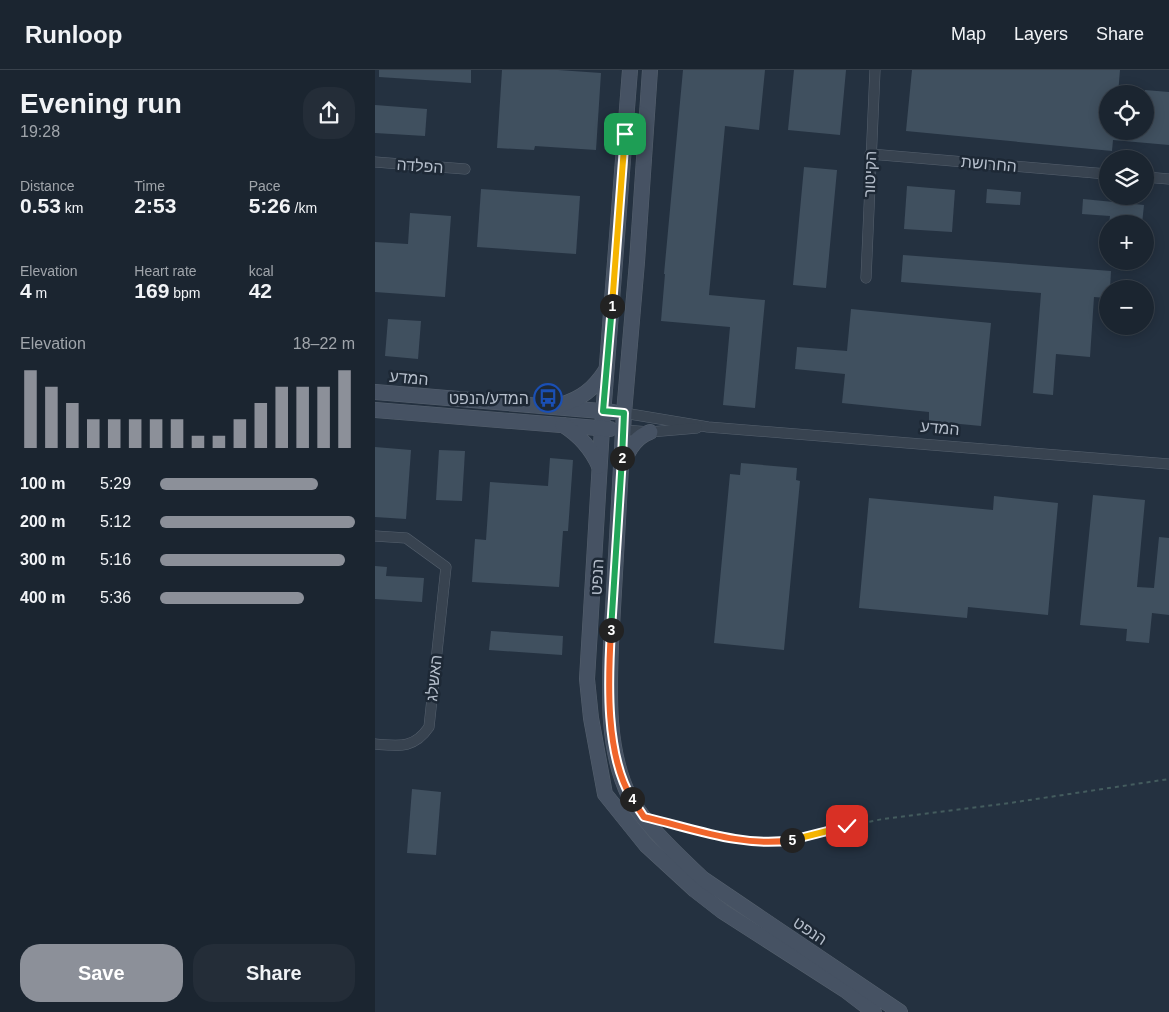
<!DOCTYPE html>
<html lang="en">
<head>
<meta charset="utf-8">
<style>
  :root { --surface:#1b2530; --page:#242d38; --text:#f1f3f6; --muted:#a0a5ab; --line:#39424c; --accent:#8c9099 }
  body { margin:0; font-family:Helvetica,"Noto Sans Hebrew",sans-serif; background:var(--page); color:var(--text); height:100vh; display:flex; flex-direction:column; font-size:19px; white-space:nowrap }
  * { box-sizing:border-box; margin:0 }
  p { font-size:16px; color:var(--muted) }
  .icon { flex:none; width:28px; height:28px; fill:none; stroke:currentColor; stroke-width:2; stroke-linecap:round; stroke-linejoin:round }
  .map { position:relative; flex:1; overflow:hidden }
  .sheet { display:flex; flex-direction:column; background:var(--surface); width:375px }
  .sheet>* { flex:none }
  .fabs { position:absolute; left:724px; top:15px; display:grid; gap:10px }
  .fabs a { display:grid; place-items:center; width:55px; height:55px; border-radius:50%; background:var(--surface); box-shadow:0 2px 12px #0003,0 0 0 1px var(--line); font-size:25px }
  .pin { position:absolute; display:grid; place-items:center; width:42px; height:42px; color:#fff; margin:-21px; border-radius:10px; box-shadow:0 2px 8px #0006 }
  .km { position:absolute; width:25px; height:25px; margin:-12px; border-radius:50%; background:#222; color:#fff; font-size:14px; line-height:25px; text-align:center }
  .round { display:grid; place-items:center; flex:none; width:52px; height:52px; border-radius:20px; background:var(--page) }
  .head { display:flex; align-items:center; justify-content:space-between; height:85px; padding:0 20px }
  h1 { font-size:28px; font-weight:800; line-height:38px }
  .stats { display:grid; grid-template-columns:repeat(3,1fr); gap:8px; height:85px; padding:5px 20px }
  .stats div { display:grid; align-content:center }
  .stats b { font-size:21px; font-weight:800 }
  .stats small { font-size:14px; font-weight:400 }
  .stats p { font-size:14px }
  .chart { height:140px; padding:10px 20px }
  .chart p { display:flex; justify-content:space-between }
  .chart svg { width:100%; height:90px; margin-top:5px; stroke:var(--accent); stroke-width:6 }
  .action { display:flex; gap:10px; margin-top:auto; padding:10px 20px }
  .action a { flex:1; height:58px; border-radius:20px; background:var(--accent); color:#fff; font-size:20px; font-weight:800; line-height:58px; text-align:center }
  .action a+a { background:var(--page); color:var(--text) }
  ul { padding:0 20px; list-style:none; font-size:16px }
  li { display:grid; grid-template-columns:80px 60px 1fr; align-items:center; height:38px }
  li i { height:12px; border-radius:6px; background:var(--accent) }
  header { display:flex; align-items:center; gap:30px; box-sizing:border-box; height:70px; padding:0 25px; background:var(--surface); border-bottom:1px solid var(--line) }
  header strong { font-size:24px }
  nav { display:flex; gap:28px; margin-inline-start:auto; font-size:18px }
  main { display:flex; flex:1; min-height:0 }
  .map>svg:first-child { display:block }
</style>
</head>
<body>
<header>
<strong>Runloop</strong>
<nav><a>Map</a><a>Layers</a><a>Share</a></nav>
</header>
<main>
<section class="sheet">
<div class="head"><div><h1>Evening run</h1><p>19:28</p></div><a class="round"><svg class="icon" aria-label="share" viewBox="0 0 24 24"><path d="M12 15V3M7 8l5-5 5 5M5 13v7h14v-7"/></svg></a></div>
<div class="stats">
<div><p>Distance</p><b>0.53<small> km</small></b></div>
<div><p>Time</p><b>2:53</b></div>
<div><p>Pace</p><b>5:26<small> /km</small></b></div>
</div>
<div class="stats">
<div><p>Elevation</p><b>4<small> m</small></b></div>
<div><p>Heart rate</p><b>169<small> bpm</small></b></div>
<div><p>kcal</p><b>42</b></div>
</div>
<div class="chart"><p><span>Elevation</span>18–22 m</p>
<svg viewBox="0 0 160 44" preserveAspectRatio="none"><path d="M5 44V6M15 44V14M25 44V22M35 44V30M45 44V30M55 44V30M65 44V30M75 44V30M85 44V38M95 44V38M105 44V30M115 44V22M125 44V14M135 44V14M145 44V14M155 44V6"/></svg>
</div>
<ul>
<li><b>100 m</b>5:29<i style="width:81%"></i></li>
<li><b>200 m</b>5:12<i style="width:100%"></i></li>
<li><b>300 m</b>5:16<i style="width:95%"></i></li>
<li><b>400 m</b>5:36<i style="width:74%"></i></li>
</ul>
<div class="action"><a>Save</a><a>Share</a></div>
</section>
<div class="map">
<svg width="794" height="942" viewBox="0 0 794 942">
  <rect width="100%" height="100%" fill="#243140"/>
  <g fill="#40505f">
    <polygon points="4,0 96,0 96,13 4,7"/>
    <polygon points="127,0 183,0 226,3 221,80 160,76 159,80 122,78"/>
    <polygon points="308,0 390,0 384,60 350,56 334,225 390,230 380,338 348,335 355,257 286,251 290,204 289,204"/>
    <polygon points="419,0 471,0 465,65 413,60"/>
    <polygon points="537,0 745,0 743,24 732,24 732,61 770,61 770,20 794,22 794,75 738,70 737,81 531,61"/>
    <polygon points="0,35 52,39 50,66 0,63"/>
    <polygon points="429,97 462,100 451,218 418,215"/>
    <polygon points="532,116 580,120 577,162 529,159"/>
    <polygon points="106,119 205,126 201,184 102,177"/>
    <polygon points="612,119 646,122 645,135 611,133"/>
    <polygon points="708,129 769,135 767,154 734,154 735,146 707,144"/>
    <polygon points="35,143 76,146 70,227 0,222 0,172 33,174"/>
    <polygon points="528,185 736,201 735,219 732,219 732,228 719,227 715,287 681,284 678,325 658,323 666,223 526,212"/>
    <polygon points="476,239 616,253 606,356 554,351 554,342 467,333 470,304 420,299 422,277 472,281"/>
    <polygon points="13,249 46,251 43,289 10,286"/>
    <polygon points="0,377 36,380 31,449 0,447"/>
    <polygon points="64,380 90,381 87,431 61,430"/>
    <polygon points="175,388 198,390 193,461 188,461 184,517 97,512 100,469 111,470 115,412 173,416"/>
    <polygon points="366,393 422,398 421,410 425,411 409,580 339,573 355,404 365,405"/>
    <polygon points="718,425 770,430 762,517 779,518 784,467 794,468 794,545 777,543 774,573 751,571 752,559 705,555"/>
    <polygon points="619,426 683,433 673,545 593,537 592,548 484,538 494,428 618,440"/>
    <polygon points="0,496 12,497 11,506 49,508 47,532 0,529"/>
    <polygon points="116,561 188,566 187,585 114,580"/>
    <polygon points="37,719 66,722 61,785 32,783"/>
  </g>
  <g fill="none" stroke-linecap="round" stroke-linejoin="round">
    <defs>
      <g id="street">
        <polyline points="495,84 732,104"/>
        <polyline points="0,92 90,99"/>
        <polyline points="770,107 794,109"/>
        <polyline points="491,208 500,0"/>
        <polyline points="249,343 333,357 794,394"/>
        <polyline points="248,360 275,362 322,358"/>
        <path d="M 0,466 L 31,468 L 71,497 L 54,657 C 39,679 24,676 0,674"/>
      </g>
      <g id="secondary">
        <polyline points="255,0 227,358 212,609 216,648 230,724 271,775 320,820 347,841 470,920 499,942"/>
        <path d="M 275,0 L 262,192 L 249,343 L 236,574 C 234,624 232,680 254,726 C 269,754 305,787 328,809 L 525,942"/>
        <polyline points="0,322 238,342"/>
        <path d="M 185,335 C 206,329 219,319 231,300"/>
        <polyline points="0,340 235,359"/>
        <path d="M 188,355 C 204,365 216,378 224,396"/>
        <path d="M 249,392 C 254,378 261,367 275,362"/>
      </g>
    </defs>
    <use href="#street" stroke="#56616e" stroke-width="11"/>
    <use href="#secondary" stroke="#56616e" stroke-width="16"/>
    <polyline stroke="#445c5e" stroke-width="2" stroke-dasharray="4 4" stroke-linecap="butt" points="291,752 374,772 405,772 472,756 508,749 628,734 794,709"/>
    <use href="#street" stroke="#384350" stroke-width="10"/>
    <use href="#secondary" stroke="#465263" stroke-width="15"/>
  </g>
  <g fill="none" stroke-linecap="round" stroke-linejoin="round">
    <defs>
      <polyline id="split-1" points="237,236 250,64"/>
      <polyline id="split-2" points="237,236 228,341 249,343 247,388"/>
      <polyline id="split-3" points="236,560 247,388"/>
      <path id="split-4" d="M 236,560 C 233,611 230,685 257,729"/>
      <path id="split-5" d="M 257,729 L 269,747 C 317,758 368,778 417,770"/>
      <polyline id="split-6" points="417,770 472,756"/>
    </defs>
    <use href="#split-1" stroke="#fff" stroke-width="10"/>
    <use href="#split-2" stroke="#fff" stroke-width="10"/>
    <use href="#split-3" stroke="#fff" stroke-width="10"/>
    <use href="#split-4" stroke="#fff" stroke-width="10"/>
    <use href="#split-5" stroke="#fff" stroke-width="10"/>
    <use href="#split-6" stroke="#fff" stroke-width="10"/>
    <use href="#split-1" stroke="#f5b400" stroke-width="6"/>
    <use href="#split-2" stroke="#22a559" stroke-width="6"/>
    <use href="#split-3" stroke="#22a559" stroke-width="6"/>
    <use href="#split-4" stroke="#f0652b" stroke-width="6"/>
    <use href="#split-5" stroke="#f0652b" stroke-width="6"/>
    <use href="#split-6" stroke="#f5b400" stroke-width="6"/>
  </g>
  <defs>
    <symbol id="bus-ring" viewBox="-11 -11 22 22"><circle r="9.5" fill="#1d2835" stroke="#1a4fb4" stroke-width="1.5"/><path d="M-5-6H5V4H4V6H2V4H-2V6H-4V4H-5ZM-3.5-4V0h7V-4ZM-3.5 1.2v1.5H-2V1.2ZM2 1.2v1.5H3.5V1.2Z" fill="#1a4fb4"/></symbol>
  </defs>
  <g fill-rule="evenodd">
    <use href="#bus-ring" x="157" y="312" width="32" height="32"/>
  </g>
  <g text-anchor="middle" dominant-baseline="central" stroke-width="5" stroke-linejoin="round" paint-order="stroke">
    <g font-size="16" fill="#b5becb" stroke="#1d2835">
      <text transform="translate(614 94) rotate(5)">החרושת</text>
      <text transform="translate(45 96) rotate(4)">הפלדה</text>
      <text transform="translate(495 104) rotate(-88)">הקיטור</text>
      <text transform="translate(34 308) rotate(5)">המדע</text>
      <text transform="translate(565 358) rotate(5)">המדע</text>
      <text transform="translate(222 507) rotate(-87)">הנפט</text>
      <text transform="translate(59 608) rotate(-84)">האשלג</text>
      <text transform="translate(435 861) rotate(34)">הנפט</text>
    </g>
    <g font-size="16" fill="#b5becb" stroke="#1d2835" text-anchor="end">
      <text x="154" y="328">המדע/הנפט</text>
    </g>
  </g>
</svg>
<div class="fabs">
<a><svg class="icon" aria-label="locate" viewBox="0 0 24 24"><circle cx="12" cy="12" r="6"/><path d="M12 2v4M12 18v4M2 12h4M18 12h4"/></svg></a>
<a><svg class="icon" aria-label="layers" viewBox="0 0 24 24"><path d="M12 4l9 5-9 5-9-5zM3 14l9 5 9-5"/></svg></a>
<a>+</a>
<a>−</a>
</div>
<div class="pin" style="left:250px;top:64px;background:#1e9e55"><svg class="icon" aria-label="arrive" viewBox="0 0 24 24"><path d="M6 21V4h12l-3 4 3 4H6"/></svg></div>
<div class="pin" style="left:472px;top:756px;background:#d93025"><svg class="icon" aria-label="check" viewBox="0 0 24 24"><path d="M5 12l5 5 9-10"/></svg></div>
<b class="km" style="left:237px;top:236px">1</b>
<b class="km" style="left:247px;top:388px">2</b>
<b class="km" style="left:236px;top:560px">3</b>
<b class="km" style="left:257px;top:729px">4</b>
<b class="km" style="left:417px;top:770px">5</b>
</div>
</main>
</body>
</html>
